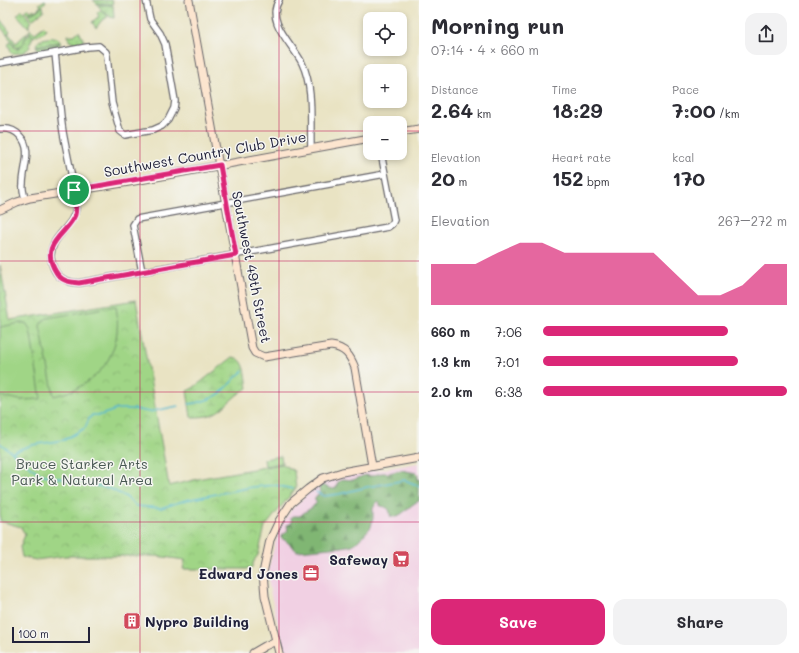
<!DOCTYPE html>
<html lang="en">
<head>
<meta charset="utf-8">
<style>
  :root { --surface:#fff; --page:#f2f2f3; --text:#2b2b33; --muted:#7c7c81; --accent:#db2777 }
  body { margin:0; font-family:Mali,sans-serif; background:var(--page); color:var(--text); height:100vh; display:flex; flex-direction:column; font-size:15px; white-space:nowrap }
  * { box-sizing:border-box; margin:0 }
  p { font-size:13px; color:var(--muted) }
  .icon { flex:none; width:22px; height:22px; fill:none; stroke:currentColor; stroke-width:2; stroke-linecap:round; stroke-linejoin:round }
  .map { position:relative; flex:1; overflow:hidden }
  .side { display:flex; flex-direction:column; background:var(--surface); width:380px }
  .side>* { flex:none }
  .tools { position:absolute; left:363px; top:12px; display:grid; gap:8px }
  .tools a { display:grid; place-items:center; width:44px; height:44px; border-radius:8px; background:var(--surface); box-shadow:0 2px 6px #0003; font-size:20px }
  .scale { position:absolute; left:12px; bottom:10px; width:78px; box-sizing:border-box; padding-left:4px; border:2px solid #22223b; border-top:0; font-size:11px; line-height:14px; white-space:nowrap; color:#22223b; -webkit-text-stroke:3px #f6f6f2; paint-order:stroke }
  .pin { position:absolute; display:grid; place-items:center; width:34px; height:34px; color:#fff; margin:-17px; border:2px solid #fff; border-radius:50%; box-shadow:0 1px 4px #0007 }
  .round { display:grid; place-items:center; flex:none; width:42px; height:42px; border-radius:12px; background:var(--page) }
  .summary { display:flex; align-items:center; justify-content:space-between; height:68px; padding:0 12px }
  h1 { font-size:22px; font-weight:800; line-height:30px }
  .figures { display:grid; grid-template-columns:repeat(3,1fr); gap:6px; height:68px; padding:4px 12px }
  .figures div { display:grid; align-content:center }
  .figures b { font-size:20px; font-weight:800 }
  .figures small { font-size:11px; font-weight:400 }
  .figures p { font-size:11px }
  .chart { height:112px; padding:8px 12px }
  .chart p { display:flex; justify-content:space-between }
  .chart svg { width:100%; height:72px; margin-top:4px; fill:var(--accent); opacity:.7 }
  .cta { display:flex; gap:8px; margin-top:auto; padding:8px 12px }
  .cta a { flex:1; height:46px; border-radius:12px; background:var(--accent); color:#fff; font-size:16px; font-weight:800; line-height:46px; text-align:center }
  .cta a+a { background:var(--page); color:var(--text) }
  ul { padding:0 12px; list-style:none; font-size:13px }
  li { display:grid; grid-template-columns:64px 48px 1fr; align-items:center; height:30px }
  li i { height:10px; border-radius:5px; background:var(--accent) }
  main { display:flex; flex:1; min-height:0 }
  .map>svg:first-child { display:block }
</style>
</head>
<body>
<main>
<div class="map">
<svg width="419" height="653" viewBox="0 0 419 653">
  <defs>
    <pattern id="grass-dots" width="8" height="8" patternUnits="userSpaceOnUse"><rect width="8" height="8" fill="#a0d586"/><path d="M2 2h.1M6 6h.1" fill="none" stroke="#8ab775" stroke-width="1.8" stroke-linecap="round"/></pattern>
    <pattern id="forest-firs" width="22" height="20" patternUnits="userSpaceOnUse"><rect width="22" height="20" fill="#80b673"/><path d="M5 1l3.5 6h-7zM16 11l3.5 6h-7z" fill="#689460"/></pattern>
    <pattern id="wetland-marsh" width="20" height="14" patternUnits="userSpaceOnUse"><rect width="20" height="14" fill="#a0d586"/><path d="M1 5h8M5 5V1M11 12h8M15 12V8" fill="none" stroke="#8ab775"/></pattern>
    <pattern id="park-crowns" width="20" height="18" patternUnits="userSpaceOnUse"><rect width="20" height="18" fill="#a0d586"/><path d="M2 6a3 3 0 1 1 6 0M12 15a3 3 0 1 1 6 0" fill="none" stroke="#8ab775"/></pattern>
    <pattern id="garden-furrows" width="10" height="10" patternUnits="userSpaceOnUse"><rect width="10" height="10" fill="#a0d586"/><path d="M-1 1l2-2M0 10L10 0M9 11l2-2" fill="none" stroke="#8ab775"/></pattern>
  </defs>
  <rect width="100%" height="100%" fill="#f6f6f2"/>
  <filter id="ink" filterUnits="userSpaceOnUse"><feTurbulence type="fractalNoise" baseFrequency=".025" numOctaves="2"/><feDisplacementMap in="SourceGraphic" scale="8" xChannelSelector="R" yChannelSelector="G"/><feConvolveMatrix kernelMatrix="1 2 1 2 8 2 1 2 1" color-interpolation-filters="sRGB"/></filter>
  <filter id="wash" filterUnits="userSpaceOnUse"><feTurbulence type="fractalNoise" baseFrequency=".012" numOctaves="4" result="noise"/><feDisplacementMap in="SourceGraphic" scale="16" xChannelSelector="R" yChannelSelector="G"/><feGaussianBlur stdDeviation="0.9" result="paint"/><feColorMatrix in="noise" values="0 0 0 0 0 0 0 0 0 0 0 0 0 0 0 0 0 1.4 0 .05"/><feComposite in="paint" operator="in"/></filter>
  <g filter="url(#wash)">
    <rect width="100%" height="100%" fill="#e9e3c3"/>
    <polygon fill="#f1d0e3" points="419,463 419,653 287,653 283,646 271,595 269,585 269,566 279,529 291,510 306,495 319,485 333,480 343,476"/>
    <g fill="url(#grass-dots)" stroke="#617c60">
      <polygon points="93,0 112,0 113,4 97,4"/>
      <path d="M 98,5 L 113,5 L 114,18 L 110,17 C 106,12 100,10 98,5 Z"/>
      <polygon points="43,6 44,11 32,20 27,13 33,13"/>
      <polygon points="22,10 31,21 29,24 29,28 17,15"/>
      <polygon points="100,10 106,14 108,17 102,20 96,28 92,22 99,16 97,13"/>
      <polygon points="0,19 10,32 7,35 0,26"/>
      <polygon points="29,31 25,38 22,45 18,48 16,47 7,35 9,34 16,43"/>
      <polygon points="79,31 84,41 74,43 69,41 68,35 74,35"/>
      <path d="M 30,33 L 33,37 L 30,43 L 30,47 L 25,52 L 12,54 L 8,44 L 11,42 L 15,48 L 17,49 C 24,47 22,43 26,38 C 27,36 29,35 30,33 Z"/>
      <path d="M 55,37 L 59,39 L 61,42 L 36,46 C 37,38 48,38 55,37 Z"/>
      <path d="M 61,43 L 57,49 C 50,50 41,54 36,47 Z"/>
    </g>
    <path fill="url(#forest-firs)" stroke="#516c57" d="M 401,470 L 416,473 L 418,475 L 417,480 L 419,479 L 419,501 C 408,505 404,517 391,517 C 389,514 391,510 387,508 C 385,506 382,507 380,506 L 380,503 L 378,501 L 373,508 L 373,518 L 371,527 L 357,542 L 352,545 L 342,547 L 297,551 L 286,541 L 281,538 L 281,536 L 288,531 L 287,525 L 292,523 L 291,517 L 294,516 L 300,516 C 305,511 313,508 317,502 L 315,500 L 315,497 L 320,494 L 319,488 L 321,485 L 333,489 L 336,488 L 338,482 L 343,479 L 353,480 L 365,475 L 371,476 L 381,473 L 389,473 Z"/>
    <path fill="url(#wetland-marsh)" stroke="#617c60" d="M 233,357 C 247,359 246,377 248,388 C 233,395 226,408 213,414 C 206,417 198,417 191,417 L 187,391 L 193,388 Z"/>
    <polygon fill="url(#park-crowns)" stroke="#617c60" points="0,265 10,320 136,300 169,486 202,478 282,464 294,471 296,488 265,527 258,555 255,559 251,569 183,569 185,560 156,556 65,556 36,560 22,557 20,547 25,535 21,527 0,521"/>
    <g fill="url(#garden-furrows)" stroke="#617c60">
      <path d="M 45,0 L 46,1 C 40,9 37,12 27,13 L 25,11 L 28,8 L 31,11 L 34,9 L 35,11 L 41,6 L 39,4 Z"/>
      <polygon points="44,26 46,28 45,32 33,37 30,33 30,29 35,33"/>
    </g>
    <g fill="#a0d586" stroke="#617c60">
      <path d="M 116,306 C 124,353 99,386 54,396 L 40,326 L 41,323 L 47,318 Z"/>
      <polygon points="20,323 26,323 30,329 41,399 20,400 0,396 0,327"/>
      <polygon points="281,456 282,463 265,466 264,459"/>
    </g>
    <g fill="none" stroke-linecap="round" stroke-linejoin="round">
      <g stroke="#52b8d0" stroke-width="1.5">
        <path d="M 189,404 C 203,402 218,398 227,387 C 232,381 237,376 243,371"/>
        <polyline points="0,443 40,474 111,489 126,497 136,506 161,508 186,500 252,487 275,485 293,489"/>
        <polyline points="12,452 32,445 64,440 85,428 89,419 92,415 101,415 118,409 134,409 149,412 178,406"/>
        <polyline points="316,492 324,496 339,494 367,487 405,480 419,486"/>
      </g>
    </g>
  </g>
  <g filter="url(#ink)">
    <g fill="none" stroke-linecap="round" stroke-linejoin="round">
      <defs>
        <g id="street">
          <path d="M 279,0 C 265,22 293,44 302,63 C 314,88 310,121 311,148"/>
          <path d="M 55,53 C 58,79 59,106 63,132 C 66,149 70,166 73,183 C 74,191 76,199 76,207 C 75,227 49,236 51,258 C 53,275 62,282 79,283 L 388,227 L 392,224 L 394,220 L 381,153"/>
          <polyline points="0,63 87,47 99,46 106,52 107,56 112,103 120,131 125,135 130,134 153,130 162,126 168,120 174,108 175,101 165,44 160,33 150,19 146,0"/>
          <path d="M 0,129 C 8,128 15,130 20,136 C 33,149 23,168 23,184 C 22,189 24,194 25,199"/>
          <polyline points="142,272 133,225 137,219 385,174"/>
        </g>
        <g id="secondary">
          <path d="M 189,0 L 252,348 L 255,353 L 264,357 L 331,346 C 345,348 350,355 355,368 L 372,466"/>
          <polyline points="400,132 419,129"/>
          <polyline points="0,210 17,202 30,198 129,182 370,138"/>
          <polyline points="253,653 265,646 276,641"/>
          <polyline points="279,653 265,596 263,573 270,540 279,521 291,503 308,489 323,478 342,472 419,458"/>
        </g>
      </defs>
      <use href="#street" stroke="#68666b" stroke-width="8"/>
      <use href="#secondary" stroke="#68666b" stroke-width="9"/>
      <use href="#street" stroke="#fff" stroke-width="5.5"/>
      <use href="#secondary" stroke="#fce5cf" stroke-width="7"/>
    </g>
  </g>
  <g fill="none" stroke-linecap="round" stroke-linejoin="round" filter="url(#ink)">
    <defs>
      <path id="route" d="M 220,165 L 236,255 L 79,283 C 69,282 61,281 56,272 C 38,243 68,234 75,215 C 77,207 75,198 74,190 Z"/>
    </defs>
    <use href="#route" stroke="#fff" stroke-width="8"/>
    <use href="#route" stroke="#db2777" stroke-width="5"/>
  </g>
  <path fill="none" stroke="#c2185b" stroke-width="1" stroke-opacity="0.55" d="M 140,0 L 140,653M 279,0 L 279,653M 0,131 L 370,131M 400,131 L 419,131M 0,261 L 419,261M 0,392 L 419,392M 0,522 L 419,522"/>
  <defs>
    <symbol id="supermarket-square" viewBox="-11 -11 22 22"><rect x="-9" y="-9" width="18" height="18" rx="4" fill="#d1495b" stroke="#f6f6f2"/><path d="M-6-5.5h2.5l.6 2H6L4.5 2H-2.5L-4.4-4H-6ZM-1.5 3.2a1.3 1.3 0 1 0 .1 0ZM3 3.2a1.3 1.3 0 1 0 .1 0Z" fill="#fff"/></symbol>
    <symbol id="office-square" viewBox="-11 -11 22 22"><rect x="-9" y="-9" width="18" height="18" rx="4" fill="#d1495b" stroke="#f6f6f2"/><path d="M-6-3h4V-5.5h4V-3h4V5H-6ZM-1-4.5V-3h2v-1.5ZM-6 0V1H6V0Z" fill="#fff"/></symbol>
    <symbol id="building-square" viewBox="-11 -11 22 22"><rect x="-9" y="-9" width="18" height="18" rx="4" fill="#d1495b" stroke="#f6f6f2"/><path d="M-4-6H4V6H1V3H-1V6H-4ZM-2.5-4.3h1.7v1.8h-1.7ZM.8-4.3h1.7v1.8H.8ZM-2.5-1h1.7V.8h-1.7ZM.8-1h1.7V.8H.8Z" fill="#fff"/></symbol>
  </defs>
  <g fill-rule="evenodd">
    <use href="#supermarket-square" x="391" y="549" width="20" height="20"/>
    <use href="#office-square" x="301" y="563" width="20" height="20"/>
    <use href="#building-square" x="122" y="611" width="20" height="20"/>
  </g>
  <g text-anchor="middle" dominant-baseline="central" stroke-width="3" stroke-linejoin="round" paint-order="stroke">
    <g font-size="14" fill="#22223b" stroke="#f6f6f2">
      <text transform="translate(205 154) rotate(-10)">Southwest Country Club Drive</text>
      <text transform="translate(252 267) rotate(79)">Southwest 49th Street</text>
    </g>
    <g font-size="14" fill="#485852" stroke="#f6f6f2">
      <text x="82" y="463">Bruce Starker Arts<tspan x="82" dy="16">Park &amp; Natural Area</tspan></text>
    </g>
    <g font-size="14" font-weight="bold" fill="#22223b" stroke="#f6f6f2" text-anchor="end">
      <text x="388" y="559">Safeway</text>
      <text x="298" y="573">Edward Jones</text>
      <text x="145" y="621" text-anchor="start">Nypro Building</text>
    </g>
  </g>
</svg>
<div class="tools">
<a><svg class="icon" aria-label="locate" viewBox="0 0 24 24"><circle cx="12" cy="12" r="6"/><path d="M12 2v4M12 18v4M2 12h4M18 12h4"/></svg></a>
<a>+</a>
<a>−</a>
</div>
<div class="scale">100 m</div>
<div class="pin" style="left:74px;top:190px;background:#1e9e55"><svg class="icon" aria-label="arrive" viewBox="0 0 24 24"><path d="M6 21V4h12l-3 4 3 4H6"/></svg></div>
</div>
<section class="side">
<div class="summary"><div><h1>Morning run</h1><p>07:14 · 4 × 660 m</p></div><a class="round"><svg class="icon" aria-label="share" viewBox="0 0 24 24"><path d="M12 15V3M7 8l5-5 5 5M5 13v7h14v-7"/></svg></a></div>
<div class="figures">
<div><p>Distance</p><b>2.64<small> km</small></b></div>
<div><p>Time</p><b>18:29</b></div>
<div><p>Pace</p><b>7:00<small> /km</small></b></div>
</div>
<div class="figures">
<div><p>Elevation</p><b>20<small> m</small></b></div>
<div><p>Heart rate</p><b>152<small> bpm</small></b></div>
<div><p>kcal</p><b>170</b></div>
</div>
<div class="chart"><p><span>Elevation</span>267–272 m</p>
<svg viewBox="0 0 160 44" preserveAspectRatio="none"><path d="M0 44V19L10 19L20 19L30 12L40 6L50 6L60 12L70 12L80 12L90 12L100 12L110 25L120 38L130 38L140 32L150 19L160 19V44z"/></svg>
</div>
<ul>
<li><b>660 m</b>7:06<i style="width:76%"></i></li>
<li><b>1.3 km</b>7:01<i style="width:80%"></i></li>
<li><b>2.0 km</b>6:38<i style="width:100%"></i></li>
</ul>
<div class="cta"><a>Save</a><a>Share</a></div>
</section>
</main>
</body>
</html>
